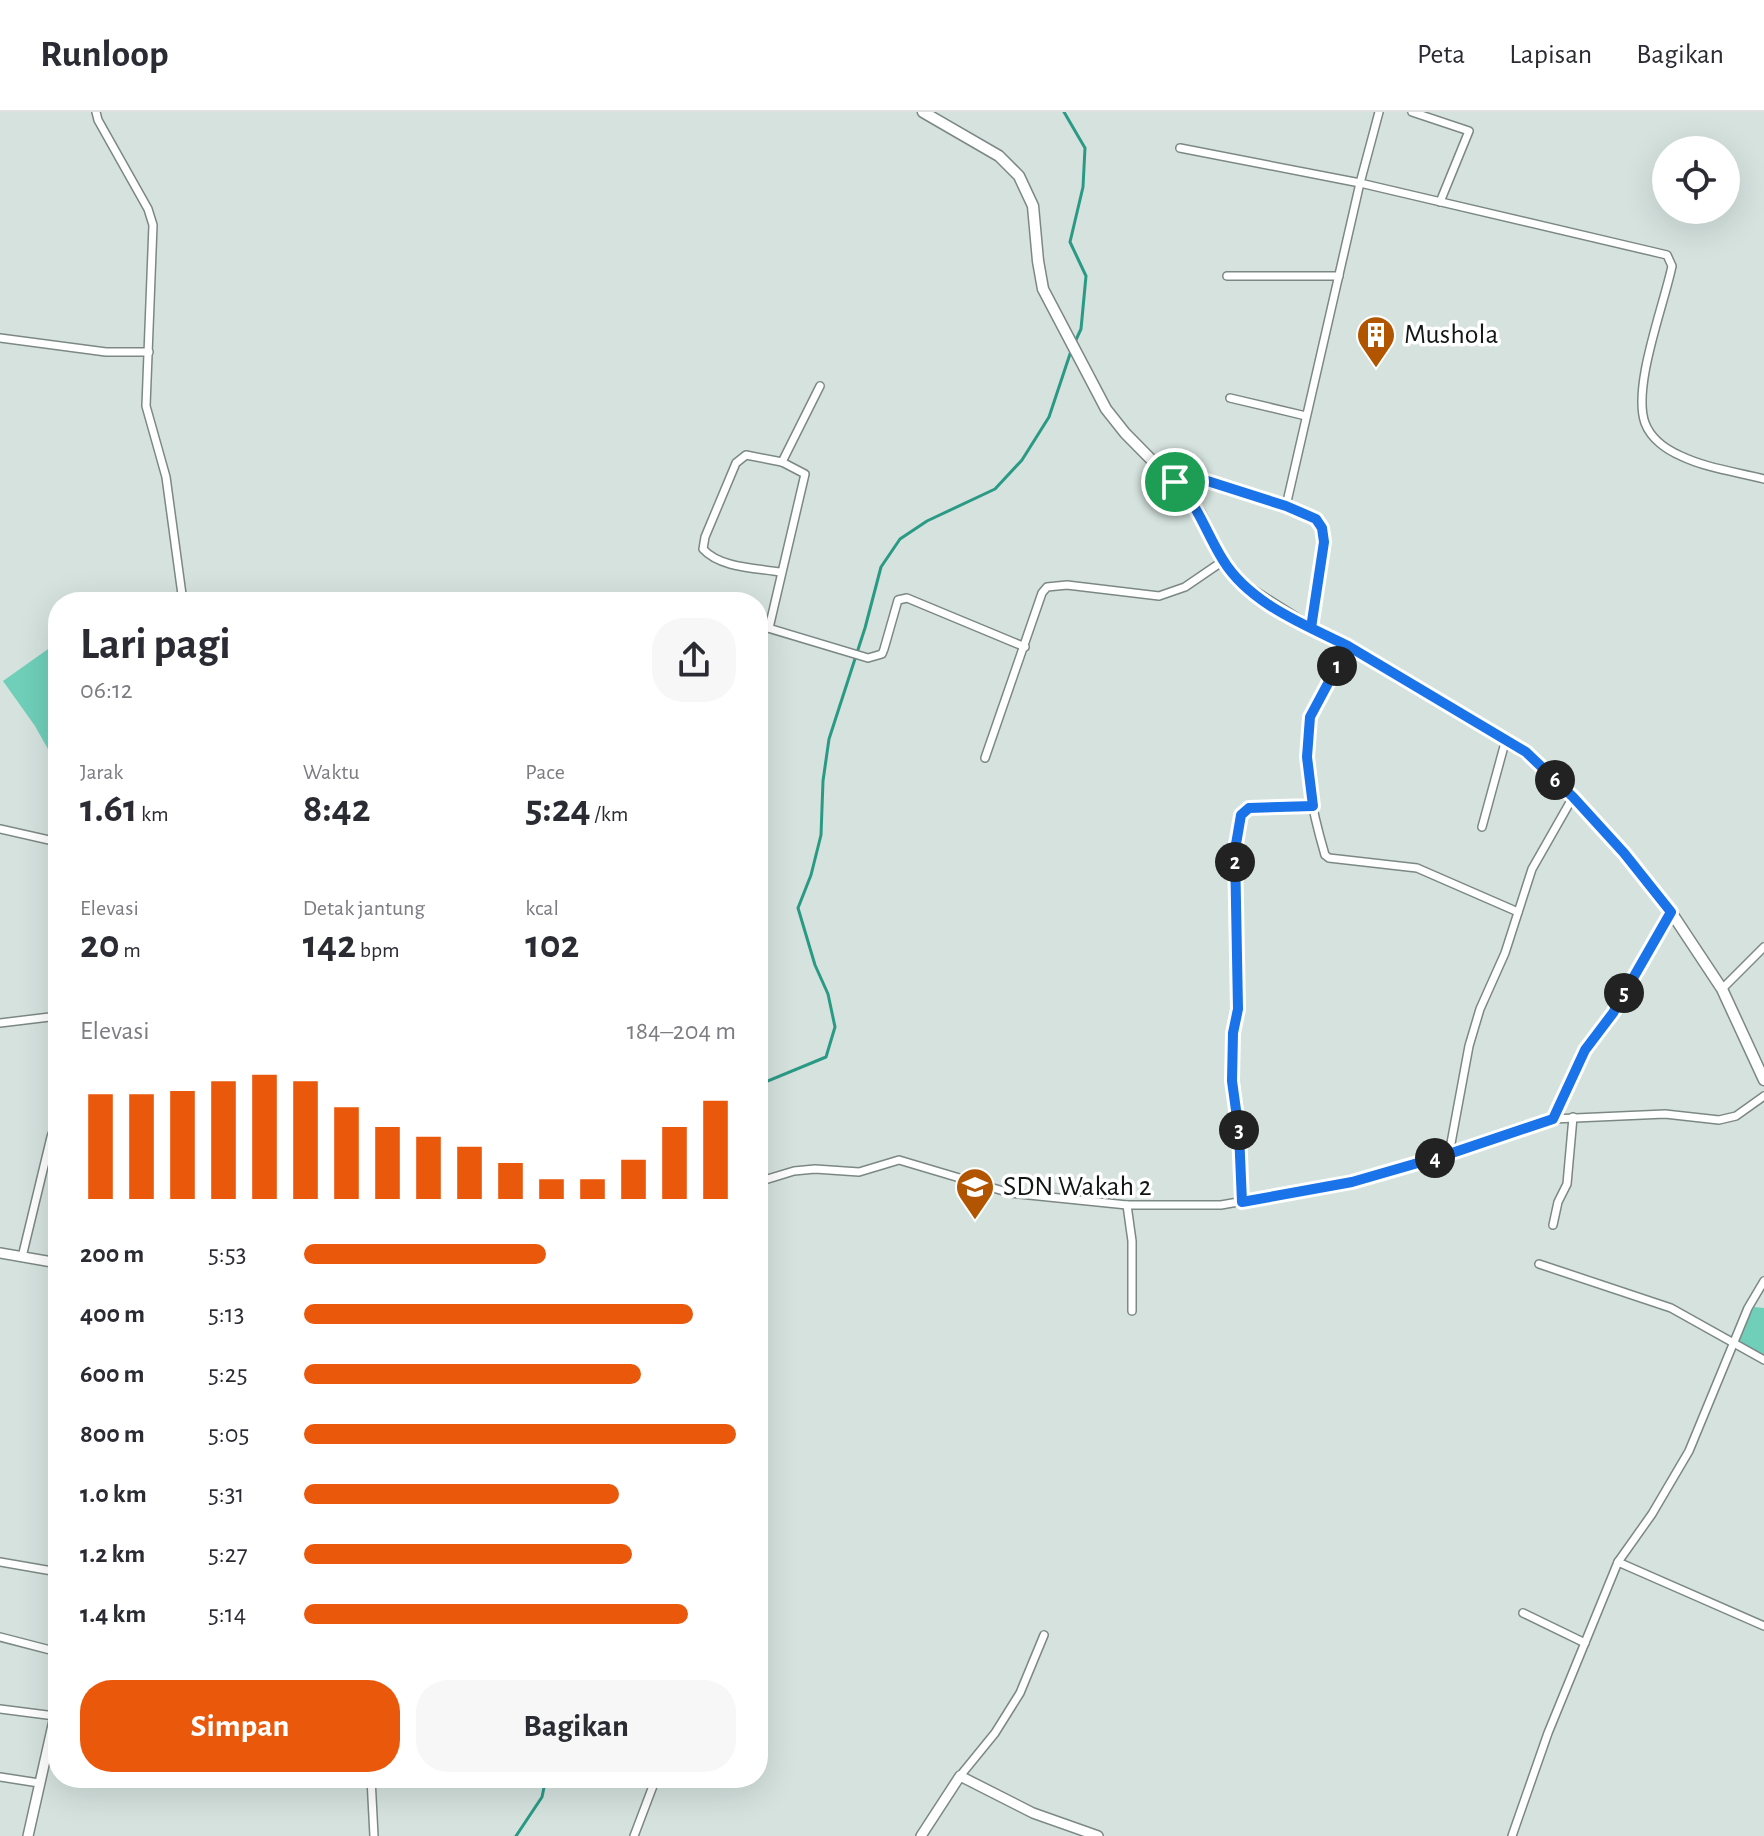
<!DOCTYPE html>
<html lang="id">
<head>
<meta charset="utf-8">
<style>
  :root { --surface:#fff; --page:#f7f7f7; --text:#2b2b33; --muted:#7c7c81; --line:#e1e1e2; --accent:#ea580c }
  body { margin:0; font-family:"Alegreya Sans",sans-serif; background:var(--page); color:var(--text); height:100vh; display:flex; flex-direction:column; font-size:30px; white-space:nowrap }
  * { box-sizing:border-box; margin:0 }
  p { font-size:26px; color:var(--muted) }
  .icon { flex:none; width:44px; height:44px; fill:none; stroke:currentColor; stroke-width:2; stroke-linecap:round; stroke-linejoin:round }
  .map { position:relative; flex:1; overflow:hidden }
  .details { position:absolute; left:48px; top:480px; width:720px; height:1196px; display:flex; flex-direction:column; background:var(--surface); border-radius:32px; box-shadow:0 8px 32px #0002 }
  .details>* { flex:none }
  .controls { position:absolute; left:1652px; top:24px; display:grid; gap:16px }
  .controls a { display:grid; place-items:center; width:88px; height:88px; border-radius:50%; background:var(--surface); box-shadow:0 8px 32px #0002; font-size:40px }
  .pin { position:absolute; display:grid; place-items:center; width:68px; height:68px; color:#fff; margin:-34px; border:4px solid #fff; border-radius:50%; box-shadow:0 2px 8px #0007 }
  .km { position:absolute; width:40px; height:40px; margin:-20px; border-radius:50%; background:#222; color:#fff; font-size:22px; line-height:40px; text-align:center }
  .round { display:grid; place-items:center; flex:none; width:84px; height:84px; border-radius:32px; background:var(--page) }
  .summary { display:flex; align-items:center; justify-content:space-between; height:136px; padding:0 32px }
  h1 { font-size:44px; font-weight:600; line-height:60px }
  .figures { display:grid; grid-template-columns:repeat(3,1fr); gap:12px; height:136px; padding:8px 32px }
  .figures div { display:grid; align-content:center }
  .figures b { font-size:40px; font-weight:600 }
  .figures small { font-size:22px; font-weight:400 }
  .figures p { font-size:22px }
  .chart { height:224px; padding:16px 32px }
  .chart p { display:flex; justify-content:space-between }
  .chart svg { width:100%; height:144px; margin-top:8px; stroke:var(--accent); stroke-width:6 }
  .cta { display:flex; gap:16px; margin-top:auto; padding:16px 32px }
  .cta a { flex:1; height:92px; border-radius:32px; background:var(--accent); color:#fff; font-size:32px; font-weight:600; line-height:92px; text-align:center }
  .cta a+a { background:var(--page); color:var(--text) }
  ul { padding:0 32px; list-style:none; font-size:26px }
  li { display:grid; grid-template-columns:128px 96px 1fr; align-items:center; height:60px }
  li i { height:20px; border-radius:10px; background:var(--accent) }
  header { display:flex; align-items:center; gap:48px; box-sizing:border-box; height:112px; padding:0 40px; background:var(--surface); border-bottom:2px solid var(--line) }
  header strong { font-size:38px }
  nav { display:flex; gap:44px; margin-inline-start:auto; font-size:28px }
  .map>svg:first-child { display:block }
</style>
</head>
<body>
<header>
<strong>Runloop</strong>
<nav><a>Peta</a><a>Lapisan</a><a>Bagikan</a></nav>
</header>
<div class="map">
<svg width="1764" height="1724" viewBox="0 0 1764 1724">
  <rect width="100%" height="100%" fill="#d5e2de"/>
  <g fill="#6fcfb9">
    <polygon points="58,530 58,655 35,614 3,569"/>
    <polygon points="1754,1195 1764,1196 1764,1249 1735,1230"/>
  </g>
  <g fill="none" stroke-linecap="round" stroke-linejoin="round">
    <g stroke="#2a9a85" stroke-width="3">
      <polyline points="1064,0 1085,36 1083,75 1070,130 1086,164 1081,217 1074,232"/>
      <polyline points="758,973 826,945 835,915 828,882 815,853 798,796 811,763 821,723 823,669 829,627 865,516 881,455 900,427 927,409 995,377 1022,348 1049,305 1071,239"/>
      <polyline points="516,1724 542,1685 546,1666"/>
    </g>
    <defs>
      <g id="minor">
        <polyline points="96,0 98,8 148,97 153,113 146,294 166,365 183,490"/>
        <polyline points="1412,0 1469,19 1440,90"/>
        <path d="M 1180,36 L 1360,71 L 1667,143 L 1672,154 C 1664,193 1632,275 1645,311 C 1651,327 1667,338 1681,344 C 1706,356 1737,360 1764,367"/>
        <polyline points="1227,164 1339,164"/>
        <polyline points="0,226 106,240 149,240"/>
        <polyline points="1230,286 1306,304"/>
        <polyline points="782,350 820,274"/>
        <polyline points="1175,370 1198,366 1286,394 1316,407 1322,416 1324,430 1311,516"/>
        <polyline points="1286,394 1360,71 1379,0"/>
        <polyline points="758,513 868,546 882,542 884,537 898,488 907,486 1025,535"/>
        <path d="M 769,516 L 805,362 L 782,350 L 746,343 L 736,351 L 705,425 L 703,437 C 720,456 756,456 780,460"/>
        <path d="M 1348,534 C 1336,556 1316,581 1310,606 C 1300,649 1313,702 1325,743 L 1329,746 L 1417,756 L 1518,800"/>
        <polyline points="985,646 1042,481 1047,475 1067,473 1159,484 1185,475 1223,449"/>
        <polyline points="1482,715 1506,627"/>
        <polyline points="0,717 58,730"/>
        <polyline points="1722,877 1764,835"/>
        <polyline points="0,911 58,904"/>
        <polyline points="1553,1007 1585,938 1613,901 1671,800"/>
        <polyline points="1449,1042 1469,934 1480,897 1505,841 1532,757 1573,685"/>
        <polyline points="758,1070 794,1059 815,1057 859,1060 899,1048 1010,1081 1127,1093 1221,1093 1352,1070 1449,1042 1553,1007 1665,1002 1719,1008 1736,1004 1764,984"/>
        <polyline points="1242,1090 1239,1020 1232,969 1233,921 1238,897 1235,738 1241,703 1249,696 1313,694"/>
        <polyline points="1127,1093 1132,1129 1132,1199"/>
        <polyline points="1553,1113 1558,1090 1567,1072 1573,1005"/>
        <polyline points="22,1145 51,1025 58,1006"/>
        <polyline points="1539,1152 1671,1196 1764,1248"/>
        <polyline points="758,1413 760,1407"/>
        <polyline points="0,1450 58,1460"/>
        <polyline points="1618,1450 1764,1514"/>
        <polyline points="1523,1501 1585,1531"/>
        <polyline points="0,1525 58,1540"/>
        <polyline points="0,1597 55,1604"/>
        <polyline points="960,1664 995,1621 1020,1581 1044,1523"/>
        <polyline points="0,1665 39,1671"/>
        <polyline points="371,1666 374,1724"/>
        <polyline points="634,1724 656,1666"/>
        <polyline points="1512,1724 1548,1621 1618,1450 1652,1402 1689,1339 1748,1196 1764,1169"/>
      </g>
      <g id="tertiary">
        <polyline points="0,1141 58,1151"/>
        <polyline points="28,1724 55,1604 58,1538"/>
        <polyline points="921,1724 960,1664 1033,1701 1098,1724"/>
      </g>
      <polyline id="secondary" points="923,0 999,44 1019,64 1033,94 1038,149 1043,177 1106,297 1125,321 1190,387 1200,401 1223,449 1243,473 1311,516 1348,534 1506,627 1533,647 1573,685 1624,741 1671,800 1722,877 1764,968"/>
    </defs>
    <use href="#minor" stroke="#7c8885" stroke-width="10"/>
    <use href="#tertiary" stroke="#7c8885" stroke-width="12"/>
    <use href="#secondary" stroke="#7c8885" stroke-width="13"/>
    <use href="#minor" stroke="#fff" stroke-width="7"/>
    <use href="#tertiary" stroke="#fff" stroke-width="9"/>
    <use href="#secondary" stroke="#fff" stroke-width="10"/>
  </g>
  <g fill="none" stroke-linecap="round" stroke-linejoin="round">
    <defs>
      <path id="route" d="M 1175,370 C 1198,392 1206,421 1223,448 C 1249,491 1305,513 1348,534 L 1310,605 L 1307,645 L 1313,694 L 1249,696 L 1241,703 L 1235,738 L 1238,897 L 1233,921 L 1232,969 L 1239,1020 L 1242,1090 L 1352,1070 L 1449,1042 L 1553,1007 L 1585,938 L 1613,901 L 1671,800 L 1624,741 L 1573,685 L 1526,640 L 1348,534 L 1311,516 L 1324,430 L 1322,416 L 1316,407 L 1286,394 L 1198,366 L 1175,370"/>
    </defs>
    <use href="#route" stroke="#fff" stroke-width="16"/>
    <use href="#route" stroke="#1a73e8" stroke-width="10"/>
  </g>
  <defs>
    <symbol id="building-pin" viewBox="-11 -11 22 30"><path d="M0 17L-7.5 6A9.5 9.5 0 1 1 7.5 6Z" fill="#b25500" stroke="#fff"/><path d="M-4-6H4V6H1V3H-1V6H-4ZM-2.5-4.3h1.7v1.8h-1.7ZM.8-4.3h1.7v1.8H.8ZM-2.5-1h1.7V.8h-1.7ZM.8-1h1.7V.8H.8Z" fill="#fff"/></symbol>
    <symbol id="school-pin" viewBox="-11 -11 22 30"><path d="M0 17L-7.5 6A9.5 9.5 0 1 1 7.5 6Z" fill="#b25500" stroke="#fff"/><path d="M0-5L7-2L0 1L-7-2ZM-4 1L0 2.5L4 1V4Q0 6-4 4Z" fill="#fff"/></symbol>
  </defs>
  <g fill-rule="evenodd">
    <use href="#building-pin" x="1354" y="201" width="44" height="60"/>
    <use href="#school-pin" x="953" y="1053" width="44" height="60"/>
  </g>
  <g text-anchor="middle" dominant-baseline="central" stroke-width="7" stroke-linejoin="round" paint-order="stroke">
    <g font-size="28" fill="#111615" stroke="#fff" text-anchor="start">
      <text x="1404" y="223">Mushola</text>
      <text x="1003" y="1075">SDN Wakah 2</text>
    </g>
  </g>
</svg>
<div class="controls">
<a><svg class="icon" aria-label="locate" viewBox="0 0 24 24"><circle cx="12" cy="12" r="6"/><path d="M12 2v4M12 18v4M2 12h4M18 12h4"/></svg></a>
</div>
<div class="pin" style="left:1175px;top:370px;background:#1e9e55"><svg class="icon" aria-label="arrive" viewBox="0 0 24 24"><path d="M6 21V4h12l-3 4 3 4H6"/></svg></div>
<b class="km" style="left:1337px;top:554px">1</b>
<b class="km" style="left:1235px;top:750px">2</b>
<b class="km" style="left:1239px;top:1018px">3</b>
<b class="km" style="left:1435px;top:1046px">4</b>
<b class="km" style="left:1624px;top:881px">5</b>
<b class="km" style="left:1555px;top:668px">6</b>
<section class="details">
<div class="summary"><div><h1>Lari pagi</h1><p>06:12</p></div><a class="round"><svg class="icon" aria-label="share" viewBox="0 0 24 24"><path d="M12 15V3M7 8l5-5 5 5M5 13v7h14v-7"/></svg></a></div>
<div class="figures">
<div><p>Jarak</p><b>1.61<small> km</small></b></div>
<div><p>Waktu</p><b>8:42</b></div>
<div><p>Pace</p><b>5:24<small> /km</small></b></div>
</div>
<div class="figures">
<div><p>Elevasi</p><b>20<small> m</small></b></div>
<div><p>Detak jantung</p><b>142<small> bpm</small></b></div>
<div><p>kcal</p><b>102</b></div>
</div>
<div class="chart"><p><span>Elevasi</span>184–204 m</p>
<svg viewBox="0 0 160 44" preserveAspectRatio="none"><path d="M5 44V12M15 44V12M25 44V11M35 44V8M45 44V6M55 44V8M65 44V16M75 44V22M85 44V25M95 44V28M105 44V33M115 44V38M125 44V38M135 44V32M145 44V22M155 44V14"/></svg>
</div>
<ul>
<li><b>200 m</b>5:53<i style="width:56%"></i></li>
<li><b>400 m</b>5:13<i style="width:90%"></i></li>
<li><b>600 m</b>5:25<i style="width:78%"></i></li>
<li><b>800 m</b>5:05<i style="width:100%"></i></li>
<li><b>1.0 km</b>5:31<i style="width:73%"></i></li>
<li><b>1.2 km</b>5:27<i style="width:76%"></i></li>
<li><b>1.4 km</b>5:14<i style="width:89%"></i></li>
</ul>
<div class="cta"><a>Simpan</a><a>Bagikan</a></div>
</section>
</div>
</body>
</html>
